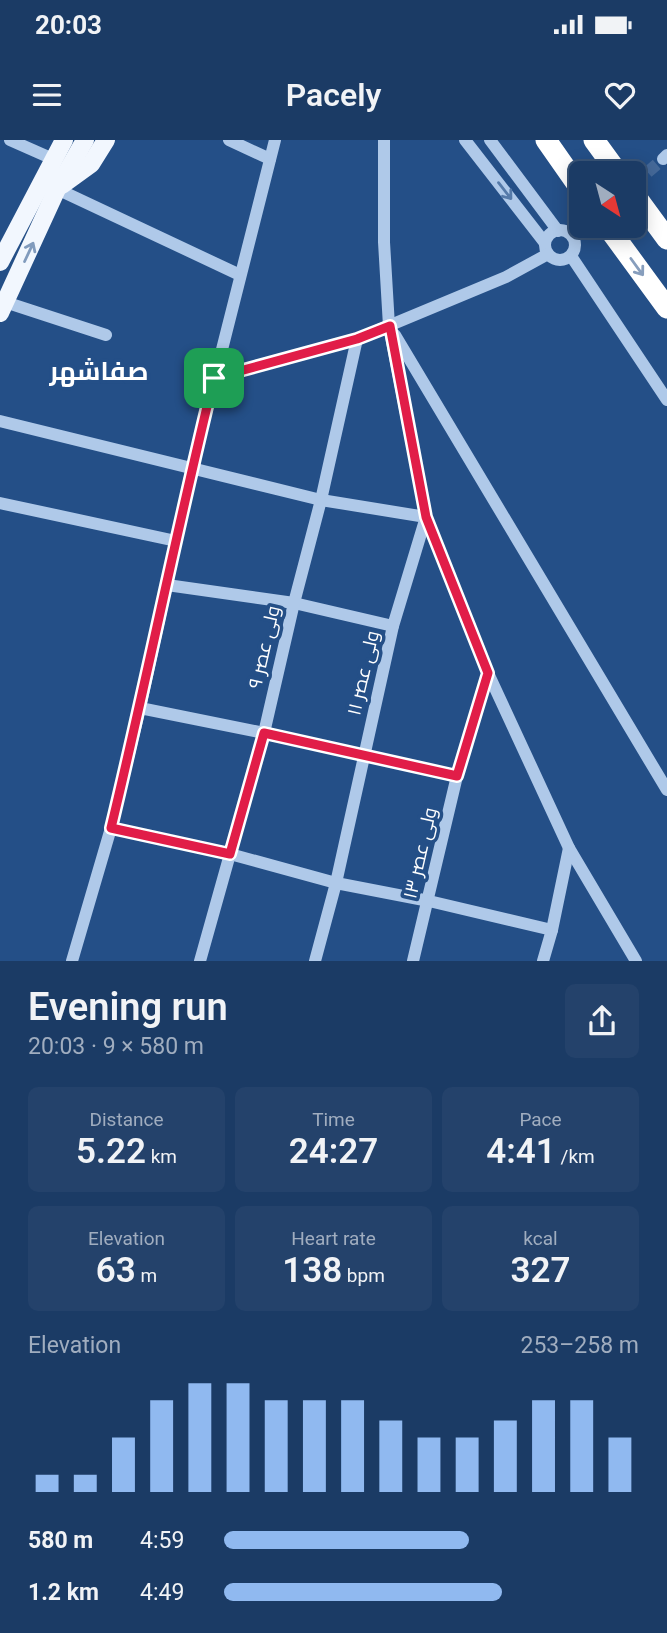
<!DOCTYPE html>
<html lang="en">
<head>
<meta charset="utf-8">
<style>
  :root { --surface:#1b3b65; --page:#24426b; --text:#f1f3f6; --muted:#a0adbf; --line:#395579; --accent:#90b9f0 }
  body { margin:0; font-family:Roboto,Cairo,sans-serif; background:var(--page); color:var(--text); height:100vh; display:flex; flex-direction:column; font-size:26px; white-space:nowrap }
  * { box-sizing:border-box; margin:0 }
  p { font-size:23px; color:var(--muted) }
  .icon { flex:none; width:38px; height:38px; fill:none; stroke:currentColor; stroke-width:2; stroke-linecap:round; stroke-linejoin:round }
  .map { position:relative; height:821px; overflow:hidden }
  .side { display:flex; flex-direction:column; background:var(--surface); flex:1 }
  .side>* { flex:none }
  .needle { width:46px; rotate:144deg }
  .buttons { position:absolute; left:569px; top:21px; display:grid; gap:14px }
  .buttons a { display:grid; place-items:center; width:77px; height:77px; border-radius:10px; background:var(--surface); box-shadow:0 4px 18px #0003,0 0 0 2px var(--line); font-size:35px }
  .pin { position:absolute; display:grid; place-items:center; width:60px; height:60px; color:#fff; margin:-30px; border-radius:14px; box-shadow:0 4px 10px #0006 }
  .round { display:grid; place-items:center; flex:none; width:74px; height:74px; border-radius:10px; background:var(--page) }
  .headline { display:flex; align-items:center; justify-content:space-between; height:119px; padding:0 28px }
  h1 { font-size:38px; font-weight:600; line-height:52px }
  .metrics { display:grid; grid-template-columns:repeat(3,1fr); gap:10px; height:119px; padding:7px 28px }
  .metrics div { display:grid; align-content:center; border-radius:10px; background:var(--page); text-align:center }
  .metrics b { font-size:35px; font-weight:600 }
  .metrics small { font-size:19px; font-weight:400 }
  .metrics p { font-size:19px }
  .chart { height:196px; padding:14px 28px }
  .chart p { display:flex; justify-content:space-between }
  .chart svg { width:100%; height:126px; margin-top:7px; stroke:var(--accent); stroke-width:6 }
  ul { padding:0 28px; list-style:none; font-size:23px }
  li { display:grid; grid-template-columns:112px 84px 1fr; align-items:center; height:52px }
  li i { height:18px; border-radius:9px; background:var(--accent) }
  .status { display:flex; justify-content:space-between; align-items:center; height:49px; padding:0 35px; background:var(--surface); direction:ltr }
  .status svg { height:19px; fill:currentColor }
  header { display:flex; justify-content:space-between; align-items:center; height:91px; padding:0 28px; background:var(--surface); font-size:32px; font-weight:600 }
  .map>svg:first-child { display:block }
</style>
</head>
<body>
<div class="status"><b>20:03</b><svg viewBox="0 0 49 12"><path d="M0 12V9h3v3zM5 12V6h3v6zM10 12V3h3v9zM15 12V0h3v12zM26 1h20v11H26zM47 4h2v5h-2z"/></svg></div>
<header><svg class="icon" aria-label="menu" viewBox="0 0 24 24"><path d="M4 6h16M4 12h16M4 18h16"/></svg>Pacely<svg class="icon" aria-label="heart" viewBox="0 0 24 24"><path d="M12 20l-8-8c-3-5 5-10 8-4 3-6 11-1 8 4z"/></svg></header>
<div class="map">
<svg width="667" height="821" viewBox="0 0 667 821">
  <rect width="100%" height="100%" fill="#244f87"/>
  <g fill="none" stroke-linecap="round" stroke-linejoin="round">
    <g stroke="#456999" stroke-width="12" stroke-dasharray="12 6" stroke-linecap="butt">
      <polyline points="634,44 663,19"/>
      <polyline points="572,96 584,86"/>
    </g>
    <g stroke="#afc9e9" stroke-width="12">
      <polyline points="10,0 53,19"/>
      <polyline points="229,0 270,19"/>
      <polyline points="384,0 384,102 389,186 426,377 488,533 569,708 636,821"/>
      <polyline points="465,0 545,103"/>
      <polyline points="490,0 558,91"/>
      <polyline points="663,19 667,15"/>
      <polyline points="57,49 240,135"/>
      <circle cx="560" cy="105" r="15"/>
      <polyline points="571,116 667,260"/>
      <polyline points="5,162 106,195"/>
      <polyline points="395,195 667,650"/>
      <polyline points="214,238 357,199 506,137 548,114"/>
      <polyline points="0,281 321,360 426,377 393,486 336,743 315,821"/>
      <polyline points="0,363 176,401"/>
      <polyline points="167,445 294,463 393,486"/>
      <polyline points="140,568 264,593 457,636"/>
      <polyline points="111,688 230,714 336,743 429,761 552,790"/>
      <polyline points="72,821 111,688 140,568 192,328 275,0"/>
      <polyline points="200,821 264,593 294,463 321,360 357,199"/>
      <polyline points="413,821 457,636 488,533"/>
      <polyline points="543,821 552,790 569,708"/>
    </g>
    <g stroke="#f2f7fe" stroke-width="18">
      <polyline points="62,45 91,24 106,0"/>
      <polyline points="0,122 64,0"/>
      <polyline points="0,173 57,49 85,0"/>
    </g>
    <g stroke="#fff" stroke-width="21">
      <polyline points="546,0 581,50"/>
      <polyline points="594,0 618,33"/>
      <polyline points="634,54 667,99"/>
      <polyline points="607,86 667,168"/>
    </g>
  </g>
  <defs><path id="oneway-shaft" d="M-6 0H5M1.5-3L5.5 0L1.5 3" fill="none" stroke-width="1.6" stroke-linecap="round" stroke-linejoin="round" transform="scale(1.75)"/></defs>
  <use stroke="#557aa9" href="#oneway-shaft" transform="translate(505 51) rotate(52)"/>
  <use stroke="#819bbd" href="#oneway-shaft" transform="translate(29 112) rotate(-65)"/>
  <use stroke="#879ebd" href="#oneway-shaft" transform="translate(637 127) rotate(54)"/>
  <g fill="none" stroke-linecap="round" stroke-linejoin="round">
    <defs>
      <path id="route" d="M 390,186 L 426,377 L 488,533 L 457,636 L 264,593 L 230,714 L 111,688 C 147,539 177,388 214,238 L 357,199 Z"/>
    </defs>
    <use href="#route" stroke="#fff" stroke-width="14"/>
    <use href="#route" stroke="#e11d48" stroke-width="9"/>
  </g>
  <g text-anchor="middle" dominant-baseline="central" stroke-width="7" stroke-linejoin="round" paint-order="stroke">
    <g font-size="19" fill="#fff" stroke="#244f87">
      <text transform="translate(264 507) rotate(-77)">ولی عصر ۹</text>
      <text transform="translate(363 533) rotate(-77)">ولی عصر ۱۱</text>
      <text transform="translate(420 713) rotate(-77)">ولی عصر ۱۳</text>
    </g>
    <g font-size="26" font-weight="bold" fill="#fff" stroke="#244f87">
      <text x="99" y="231">صفاشهر</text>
    </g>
  </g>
</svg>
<div class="buttons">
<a><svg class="needle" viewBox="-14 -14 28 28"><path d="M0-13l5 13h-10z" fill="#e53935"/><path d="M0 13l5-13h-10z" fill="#a0adbf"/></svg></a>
</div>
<div class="pin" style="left:214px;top:238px;background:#1e9e55"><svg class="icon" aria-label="arrive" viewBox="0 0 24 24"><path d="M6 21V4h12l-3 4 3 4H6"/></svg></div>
</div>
<section class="side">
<div class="headline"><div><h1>Evening run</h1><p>20:03 · 9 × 580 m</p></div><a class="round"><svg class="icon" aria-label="share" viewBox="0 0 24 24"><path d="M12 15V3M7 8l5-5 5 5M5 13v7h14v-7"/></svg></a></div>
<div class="metrics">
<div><p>Distance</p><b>5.22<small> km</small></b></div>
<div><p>Time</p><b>24:27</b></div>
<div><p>Pace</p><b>4:41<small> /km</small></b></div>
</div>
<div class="metrics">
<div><p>Elevation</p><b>63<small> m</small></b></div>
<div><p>Heart rate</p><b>138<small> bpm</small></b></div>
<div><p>kcal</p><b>327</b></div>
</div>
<div class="chart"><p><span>Elevation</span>253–258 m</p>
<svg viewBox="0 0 160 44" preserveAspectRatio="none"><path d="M5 44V38M15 44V38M25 44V25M35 44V12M45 44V6M55 44V6M65 44V12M75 44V12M85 44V12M95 44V19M105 44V25M115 44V25M125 44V19M135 44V12M145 44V12M155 44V25"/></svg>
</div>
<ul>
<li><b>580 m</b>4:59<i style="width:59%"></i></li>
<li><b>1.2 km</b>4:49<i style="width:67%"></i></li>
</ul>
</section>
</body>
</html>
